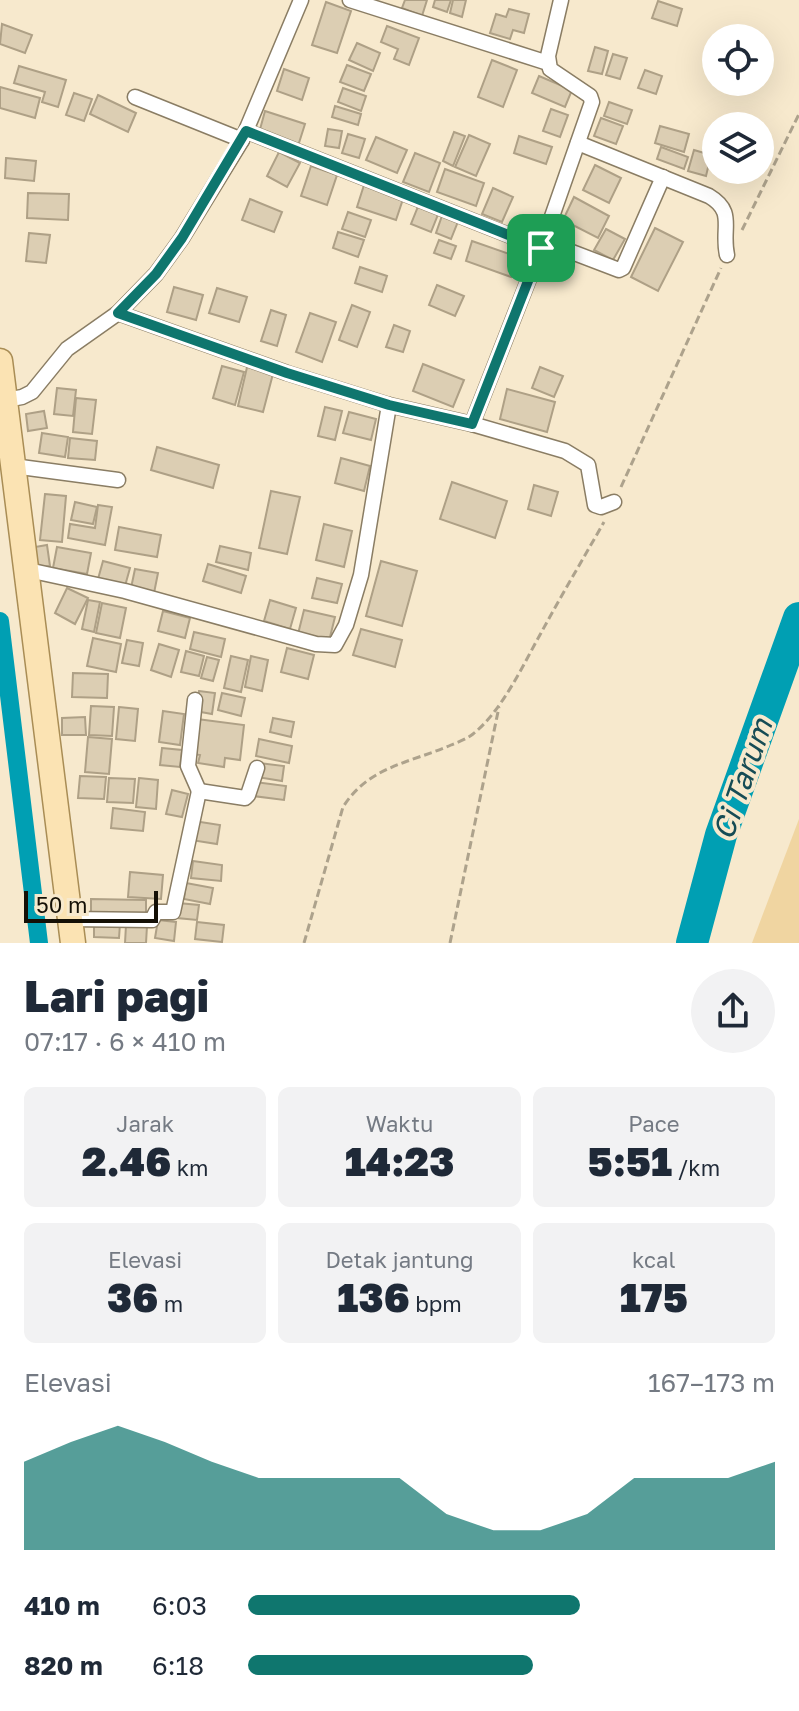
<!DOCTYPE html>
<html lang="id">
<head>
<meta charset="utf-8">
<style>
  :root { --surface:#fff; --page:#f2f2f3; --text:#1f2937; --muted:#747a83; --accent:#0f766e }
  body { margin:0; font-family:"Golos Text",sans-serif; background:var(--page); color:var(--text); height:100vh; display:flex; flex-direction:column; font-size:30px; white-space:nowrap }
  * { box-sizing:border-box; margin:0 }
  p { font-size:26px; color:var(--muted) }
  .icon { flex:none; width:44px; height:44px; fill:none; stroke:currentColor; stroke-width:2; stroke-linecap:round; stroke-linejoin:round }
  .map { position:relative; height:943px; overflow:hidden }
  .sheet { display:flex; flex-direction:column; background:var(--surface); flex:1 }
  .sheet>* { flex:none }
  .fabs { position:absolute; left:702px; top:24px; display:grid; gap:16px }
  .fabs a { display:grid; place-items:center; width:72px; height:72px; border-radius:50%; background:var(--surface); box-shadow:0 8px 32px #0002; font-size:40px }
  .scale { position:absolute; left:24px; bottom:20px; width:134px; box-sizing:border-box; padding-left:8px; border:4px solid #141006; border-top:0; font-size:22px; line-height:28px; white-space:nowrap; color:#141006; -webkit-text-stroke:6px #f7e9cd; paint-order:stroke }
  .pin { position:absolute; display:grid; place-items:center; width:68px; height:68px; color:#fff; margin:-34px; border-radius:16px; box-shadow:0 4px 12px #0006 }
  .round { display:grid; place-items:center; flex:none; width:84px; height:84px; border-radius:42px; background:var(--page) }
  .headline { display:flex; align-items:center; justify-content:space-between; height:136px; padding:0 24px }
  h1 { font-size:44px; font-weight:800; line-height:60px }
  .metrics { display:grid; grid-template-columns:repeat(3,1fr); gap:12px; height:136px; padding:8px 24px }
  .metrics div { display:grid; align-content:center; border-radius:12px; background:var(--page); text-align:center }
  .metrics b { font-size:40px; font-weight:800 }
  .metrics small { font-size:22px; font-weight:400 }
  .metrics p { font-size:22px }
  .chart { height:224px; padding:16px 24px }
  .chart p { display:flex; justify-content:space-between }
  .chart svg { width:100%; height:144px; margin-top:8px; fill:var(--accent); opacity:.7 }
  ul { padding:0 24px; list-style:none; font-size:26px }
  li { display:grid; grid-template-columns:128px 96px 1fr; align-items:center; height:60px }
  li i { height:20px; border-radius:10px; background:var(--accent) }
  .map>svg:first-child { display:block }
</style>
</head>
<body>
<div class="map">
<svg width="799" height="943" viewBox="0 0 799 943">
  <rect width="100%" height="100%" fill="#f7e9cd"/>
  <polygon fill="#f0d5a1" points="799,819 799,943 752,943"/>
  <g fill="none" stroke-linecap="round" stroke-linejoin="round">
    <polyline stroke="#009fb3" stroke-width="18" points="0,621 39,943"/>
    <polyline stroke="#009fb3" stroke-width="32" points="692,943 721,835 799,618"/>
  </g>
  <g fill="#dcceb3" stroke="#aea086" stroke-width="2">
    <polygon points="405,0 427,0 422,16 402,8"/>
    <polygon points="435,0 451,0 447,12 433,7"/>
    <polygon points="453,0 466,0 462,17 450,13"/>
    <polygon points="658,1 682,9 677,26 652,18"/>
    <polygon points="326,2 351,11 337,53 312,45"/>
    <polygon points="509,9 529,14 524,33 513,30 510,39 490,33 496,14 506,17"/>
    <polygon points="2,24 32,35 25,53 0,44"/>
    <polygon points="387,26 419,38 409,65 394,59 398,49 381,42"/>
    <polygon points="357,43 380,53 373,71 349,60"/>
    <polygon points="595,47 608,51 602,74 588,71"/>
    <polygon points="613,54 627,58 620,79 606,75"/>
    <polygon points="492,60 517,70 503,107 478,97"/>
    <polygon points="347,65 371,74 364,91 340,82"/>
    <polygon points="19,66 66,80 58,107 42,102 45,92 14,83"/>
    <polygon points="284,69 309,78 302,100 277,91"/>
    <polygon points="645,70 662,76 656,94 638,88"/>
    <polygon points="539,76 572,90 565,107 532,93"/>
    <polygon points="0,87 40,98 35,118 0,108"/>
    <polygon points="343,88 366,96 361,111 338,102"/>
    <polygon points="74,93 92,99 84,121 66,115"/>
    <polygon points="98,95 136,113 128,132 90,114"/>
    <polygon points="609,102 632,110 627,124 604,116"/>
    <polygon points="335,106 361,114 358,125 332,117"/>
    <polygon points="551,109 568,115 560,137 543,131"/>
    <polygon points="265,111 305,124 298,146 259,133"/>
    <polygon points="601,118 623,126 616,144 594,136"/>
    <polygon points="660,126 689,134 684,152 655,143"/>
    <polygon points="328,129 342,131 339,148 325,146"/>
    <polygon points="454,132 465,136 453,166 443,161"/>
    <polygon points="348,134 365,139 359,158 342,153"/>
    <polygon points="469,135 490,144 476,176 455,167"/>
    <polygon points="519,136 552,147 546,164 514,153"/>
    <polygon points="376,137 407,150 397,173 366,160"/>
    <polygon points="661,147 688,157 684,169 657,159"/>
    <polygon points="694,150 711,155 706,176 688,171"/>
    <polygon points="279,152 300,163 287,187 267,176"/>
    <polygon points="415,153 440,163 429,192 403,182"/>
    <polygon points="6,158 36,161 34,181 5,178"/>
    <polygon points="595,165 621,178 609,203 583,190"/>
    <polygon points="311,166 337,175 327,205 301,196"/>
    <polygon points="445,169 484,183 476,206 437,192"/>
    <polygon points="364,185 403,199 396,220 357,207"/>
    <polygon points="493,188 513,197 502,222 482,214"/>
    <polygon points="28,193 69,194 68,220 27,218"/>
    <polygon points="574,197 609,216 598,238 563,220"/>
    <polygon points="250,199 282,212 274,232 242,220"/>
    <polygon points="419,204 439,212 431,232 411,224"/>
    <polygon points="348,212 371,220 365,237 342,229"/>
    <polygon points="443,213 459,219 451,239 436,233"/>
    <polygon points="655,228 683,242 658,291 631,277"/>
    <polygon points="606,229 625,239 613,260 594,250"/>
    <polygon points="338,232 364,240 358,257 333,248"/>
    <polygon points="29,233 50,235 46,263 26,261"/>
    <polygon points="439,240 456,246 451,259 434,253"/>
    <polygon points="472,241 518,257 511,277 466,261"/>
    <polygon points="360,267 387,276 382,292 355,283"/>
    <polygon points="437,285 464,296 455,316 429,305"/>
    <polygon points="174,287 203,295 196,320 167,312"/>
    <polygon points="217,288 247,297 239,322 209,313"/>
    <polygon points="352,305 370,312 357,347 339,340"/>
    <polygon points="271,310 286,315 277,346 261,341"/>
    <polygon points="310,313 336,322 322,362 296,352"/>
    <polygon points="394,325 410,331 403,352 386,347"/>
    <polygon points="248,363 274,370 263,412 238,406"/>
    <polygon points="423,364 464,380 453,407 413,391"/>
    <polygon points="222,366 244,372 235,405 213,398"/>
    <polygon points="540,367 563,376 554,397 532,388"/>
    <polygon points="57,388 76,390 73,416 54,414"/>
    <polygon points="507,389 555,402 547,432 500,419"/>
    <polygon points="76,398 96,400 92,434 73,432"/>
    <polygon points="325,407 342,411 335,440 318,436"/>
    <polygon points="44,411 47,428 28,431 26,414"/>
    <polygon points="349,412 376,419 371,440 343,433"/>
    <polygon points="42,433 68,437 65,457 39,453"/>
    <polygon points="70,438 97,441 95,460 68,458"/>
    <polygon points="157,447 219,465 213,488 151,470"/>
    <polygon points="341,458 370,466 364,491 335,483"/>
    <polygon points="452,482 507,501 495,538 440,519"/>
    <polygon points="534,485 558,492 551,516 528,509"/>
    <polygon points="271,491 300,497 287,554 259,548"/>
    <polygon points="45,494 66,496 62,542 40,540"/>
    <polygon points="75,502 97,507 93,524 71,520"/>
    <polygon points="98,505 112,507 105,545 68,538 70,524 95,528"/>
    <polygon points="324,524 352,531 344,567 316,560"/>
    <polygon points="119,527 161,535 157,557 115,550"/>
    <polygon points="47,545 50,566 38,568 35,547"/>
    <polygon points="220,546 251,553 248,570 216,562"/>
    <polygon points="57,547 91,553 87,574 53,568"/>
    <polygon points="103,561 130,568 125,586 98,579"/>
    <polygon points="381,561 417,571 402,626 366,616"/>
    <polygon points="208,564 246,576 241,593 203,581"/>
    <polygon points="135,569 158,573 154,593 131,588"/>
    <polygon points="317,578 342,584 337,603 312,598"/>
    <polygon points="67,588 88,598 75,624 55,613"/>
    <polygon points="88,600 100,602 94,632 82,629"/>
    <polygon points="270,600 296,608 290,629 264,621"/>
    <polygon points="102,603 126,608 120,638 96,633"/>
    <polygon points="304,610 335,617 329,641 298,634"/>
    <polygon points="163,611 190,618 185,638 158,631"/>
    <polygon points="361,629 402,640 395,667 353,655"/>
    <polygon points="194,632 225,639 221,657 190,649"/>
    <polygon points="93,638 121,644 116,672 87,666"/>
    <polygon points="127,640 143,643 139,666 122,663"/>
    <polygon points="159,644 179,650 171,677 151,670"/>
    <polygon points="287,648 314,655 308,679 281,672"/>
    <polygon points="186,651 204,656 199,676 181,672"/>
    <polygon points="231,656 248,660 241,692 224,688"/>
    <polygon points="251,656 268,660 262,691 245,687"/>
    <polygon points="207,657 219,660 213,681 201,678"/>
    <polygon points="73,673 108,674 107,698 72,697"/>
    <polygon points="199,691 215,693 212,714 195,711"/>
    <polygon points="222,693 245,698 241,716 218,710"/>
    <polygon points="91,706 114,707 112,736 89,735"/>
    <polygon points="119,707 138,709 135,741 116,739"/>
    <polygon points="163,711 184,714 180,745 159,742"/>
    <polygon points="85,717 86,735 62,735 62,718"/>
    <polygon points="273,718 294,722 291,737 270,732"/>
    <polygon points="197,719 244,725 240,760 225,758 224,767 198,763 200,755 193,754"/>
    <polygon points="88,737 112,739 109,774 85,772"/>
    <polygon points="259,739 292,746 289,763 256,756"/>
    <polygon points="162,748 182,750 180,767 160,765"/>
    <polygon points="259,763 284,766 282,781 257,777"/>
    <polygon points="80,776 106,777 104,799 78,798"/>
    <polygon points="109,778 135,779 133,803 107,802"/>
    <polygon points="139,778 158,780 156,809 136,807"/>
    <polygon points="255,782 286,786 284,800 253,796"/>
    <polygon points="172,790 188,794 182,817 166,814"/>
    <polygon points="113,808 145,812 143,831 111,828"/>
    <polygon points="194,821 220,825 217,844 191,840"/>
    <polygon points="193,861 222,865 221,881 191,878"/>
    <polygon points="130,872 163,875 161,899 128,897"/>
    <polygon points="186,883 213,888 210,904 184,899"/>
    <polygon points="91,899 146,900 146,915 91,914"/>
    <polygon points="178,903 199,905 197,920 177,918"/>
    <polygon points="158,920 176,922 174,941 155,938"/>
    <polygon points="197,922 224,925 222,942 195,939"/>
    <polygon points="94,924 120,924 119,938 94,937"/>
    <polygon points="126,925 147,926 146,943 125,943"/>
  </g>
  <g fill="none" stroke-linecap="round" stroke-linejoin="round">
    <defs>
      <g id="minor">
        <polyline points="350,0 548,63"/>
        <polyline points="135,97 242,140"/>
        <polyline points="246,131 541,248"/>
        <path d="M 578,143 L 709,196 C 736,212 721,228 727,255"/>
        <polyline points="543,241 619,270 623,268 663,177"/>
        <polyline points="118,313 287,373 389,405 472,424 541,248 592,102 590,96 550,69 548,56 561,0"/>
        <polyline points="0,401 22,397 32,392 67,349 118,313 156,274 182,238 242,140 301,0"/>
        <polyline points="472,424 565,451 588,465 595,505 601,507 614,502"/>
        <polyline points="13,466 118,480"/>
        <polyline points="28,570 125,591 316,644 335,645 346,625 361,575 389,405"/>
        <polyline points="195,700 188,766 199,791"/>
        <polyline points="69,919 152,920 156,912 173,912 199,791 245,798 248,795 257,768"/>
      </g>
      <polyline id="primary" points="0,361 73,943"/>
    </defs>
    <use href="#minor" stroke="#8a7d64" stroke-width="17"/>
    <use href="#primary" stroke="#a98d55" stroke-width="27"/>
    <g stroke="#ada28c" stroke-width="3" stroke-dasharray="8 4" stroke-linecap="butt">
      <polyline points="742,230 799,114"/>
      <polyline points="621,487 721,268"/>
      <path d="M 304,943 L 343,807 C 369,766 410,763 451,745 C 458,742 467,739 473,734 C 502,711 523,665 541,633 C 561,596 583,559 604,522"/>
      <polyline points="450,943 499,707"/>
    </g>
    <use href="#minor" stroke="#fff" stroke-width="14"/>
    <use href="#primary" stroke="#fbe3b3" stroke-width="24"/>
  </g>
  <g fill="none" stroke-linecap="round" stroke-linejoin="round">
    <defs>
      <polygon id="route" points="246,131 541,248 472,424 389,405 287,373 118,313 156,274 182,238"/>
    </defs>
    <use href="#route" stroke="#fff" stroke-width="16"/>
    <use href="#route" stroke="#0f766e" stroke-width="10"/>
  </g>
  <g text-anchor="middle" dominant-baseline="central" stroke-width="8" stroke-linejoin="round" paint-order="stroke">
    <g font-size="30" font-style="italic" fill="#164c55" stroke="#f7e9cd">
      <text transform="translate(742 779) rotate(-71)">Ci Tarum</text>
    </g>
  </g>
</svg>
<div class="fabs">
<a><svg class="icon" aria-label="locate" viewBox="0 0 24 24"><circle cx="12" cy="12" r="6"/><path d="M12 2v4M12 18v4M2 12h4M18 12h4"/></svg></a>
<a><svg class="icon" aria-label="layers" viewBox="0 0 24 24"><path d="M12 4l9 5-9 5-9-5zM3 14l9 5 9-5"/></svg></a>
</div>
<div class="scale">50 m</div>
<div class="pin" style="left:541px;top:248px;background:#1e9e55"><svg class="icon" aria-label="arrive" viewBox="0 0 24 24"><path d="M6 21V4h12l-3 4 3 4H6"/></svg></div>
</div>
<section class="sheet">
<div class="headline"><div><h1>Lari pagi</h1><p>07:17 · 6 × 410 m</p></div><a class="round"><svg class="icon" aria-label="share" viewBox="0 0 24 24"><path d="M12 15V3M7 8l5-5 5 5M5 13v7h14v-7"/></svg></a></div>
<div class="metrics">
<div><p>Jarak</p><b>2.46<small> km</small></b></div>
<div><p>Waktu</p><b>14:23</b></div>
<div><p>Pace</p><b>5:51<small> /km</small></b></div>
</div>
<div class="metrics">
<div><p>Elevasi</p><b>36<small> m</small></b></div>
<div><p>Detak jantung</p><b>136<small> bpm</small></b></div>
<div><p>kcal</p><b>175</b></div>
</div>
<div class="chart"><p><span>Elevasi</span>167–173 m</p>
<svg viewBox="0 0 160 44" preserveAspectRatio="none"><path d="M0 44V17L10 11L20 6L30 11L40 17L50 22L60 22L70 22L80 22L90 33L100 38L110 38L120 33L130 22L140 22L150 22L160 17V44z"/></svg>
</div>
<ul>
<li><b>410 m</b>6:03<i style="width:63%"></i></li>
<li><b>820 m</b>6:18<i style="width:54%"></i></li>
</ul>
</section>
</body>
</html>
